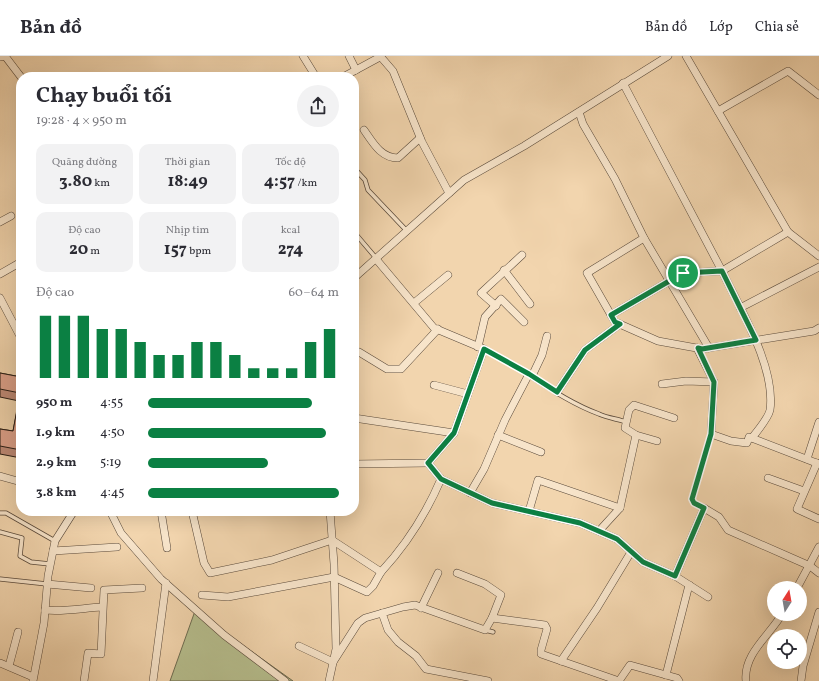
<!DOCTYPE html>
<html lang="vi">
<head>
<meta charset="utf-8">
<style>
  :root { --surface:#fff; --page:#f2f2f3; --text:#2b2b33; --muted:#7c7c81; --line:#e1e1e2; --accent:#0b8043 }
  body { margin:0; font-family:Vollkorn,serif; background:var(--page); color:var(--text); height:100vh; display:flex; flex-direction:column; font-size:15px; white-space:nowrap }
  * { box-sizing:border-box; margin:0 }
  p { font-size:13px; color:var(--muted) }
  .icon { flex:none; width:22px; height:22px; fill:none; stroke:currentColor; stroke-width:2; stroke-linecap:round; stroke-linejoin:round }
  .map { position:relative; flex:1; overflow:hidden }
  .drawer { position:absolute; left:16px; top:16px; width:343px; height:444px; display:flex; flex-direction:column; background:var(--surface); border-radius:16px; box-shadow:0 4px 16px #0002 }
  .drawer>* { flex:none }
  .needle { width:26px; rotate:11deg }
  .fabs { position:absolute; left:767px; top:525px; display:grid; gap:8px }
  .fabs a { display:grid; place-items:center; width:40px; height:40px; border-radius:50%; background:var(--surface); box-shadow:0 4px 16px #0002; font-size:20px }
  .pin { position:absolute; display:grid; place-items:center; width:34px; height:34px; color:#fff; margin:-17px; border:2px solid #fff; border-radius:50%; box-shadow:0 1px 4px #0007 }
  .round { display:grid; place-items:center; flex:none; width:42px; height:42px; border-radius:21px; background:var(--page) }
  .summary { display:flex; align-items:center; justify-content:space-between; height:68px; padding:0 20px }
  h1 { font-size:22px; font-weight:700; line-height:30px }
  .metrics { display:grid; grid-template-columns:repeat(3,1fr); gap:6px; height:68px; padding:4px 20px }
  .metrics div { display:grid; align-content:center; border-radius:10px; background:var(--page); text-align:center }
  .metrics b { font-size:17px; font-weight:700 }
  .metrics small { font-size:11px; font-weight:400 }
  .metrics p { font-size:11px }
  .chart { height:112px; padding:8px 20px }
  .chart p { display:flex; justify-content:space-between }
  .chart svg { width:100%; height:72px; margin-top:4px; stroke:var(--accent); stroke-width:6 }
  ul { padding:0 20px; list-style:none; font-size:13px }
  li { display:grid; grid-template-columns:64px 48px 1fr; align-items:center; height:30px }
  li i { height:10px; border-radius:5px; background:var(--accent) }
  header { display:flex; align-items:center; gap:24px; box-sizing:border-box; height:56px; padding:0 20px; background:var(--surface); border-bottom:1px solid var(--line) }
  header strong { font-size:19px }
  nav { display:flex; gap:22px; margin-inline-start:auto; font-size:14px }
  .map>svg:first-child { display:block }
</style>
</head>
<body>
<header>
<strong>Bản đồ</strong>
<nav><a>Bản đồ</a><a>Lớp</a><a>Chia sẻ</a></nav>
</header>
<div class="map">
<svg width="819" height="625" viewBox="0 0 819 625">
  <rect width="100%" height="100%" fill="#f2d5ae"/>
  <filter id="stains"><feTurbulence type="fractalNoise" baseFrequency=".005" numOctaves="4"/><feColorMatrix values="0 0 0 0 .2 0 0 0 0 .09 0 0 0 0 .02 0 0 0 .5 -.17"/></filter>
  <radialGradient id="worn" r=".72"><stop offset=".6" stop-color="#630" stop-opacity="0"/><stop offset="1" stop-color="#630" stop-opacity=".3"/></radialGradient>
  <polygon fill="#b6be8e" stroke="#6e6d52" points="195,555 293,625 170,625"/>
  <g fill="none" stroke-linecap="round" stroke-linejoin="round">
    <defs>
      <g id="service">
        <polyline points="354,112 365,124 368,134 406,174"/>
        <polyline points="354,176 376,202"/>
        <path d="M 484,293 C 523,312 558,343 599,358 C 608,362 617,363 626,366"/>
        <polyline points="704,452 694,447 692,443 711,378"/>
        <polyline points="0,457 6,457 55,485"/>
        <polyline points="0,476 22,482 20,500 31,506 50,508"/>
        <polyline points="0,523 47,528"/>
        <polyline points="485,574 493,576"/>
      </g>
      <g id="minor">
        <polyline points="303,0 316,21"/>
        <polyline points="349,0 356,14"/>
        <polyline points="380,0 393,15 422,86 449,137"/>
        <polyline points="686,0 788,176"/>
        <polyline points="0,1 5,0 21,21"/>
        <polyline points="343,21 380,1"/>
        <polyline points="623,27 722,215 788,176 819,200"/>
        <polyline points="718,55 788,15 819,39"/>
        <polyline points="579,56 583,68 615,123 644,182 709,292"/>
        <path d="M 364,74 C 373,87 381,102 398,102 L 420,82"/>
        <polyline points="0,166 11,160"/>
        <polyline points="644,182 587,217 615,266 658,285 702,293 814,275 819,272"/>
        <polyline points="376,203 434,272 484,293 454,377 428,407 441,423 492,447 580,467 617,483 643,506 675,520 708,541"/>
        <polyline points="504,214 530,248"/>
        <polyline points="0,218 21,206"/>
        <polyline points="354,222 464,124 524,90 668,0"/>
        <polyline points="0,242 21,282"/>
        <polyline points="414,247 448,219"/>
        <polyline points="496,250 481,237 522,199"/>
        <polyline points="740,252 819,211"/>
        <path d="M 611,259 L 683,217 L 722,215 C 740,253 776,311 770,354 C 768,363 757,375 752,382"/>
        <polyline points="478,291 485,261 501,243 524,266"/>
        <polyline points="697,292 714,326 711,378 731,385 747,387 749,381 819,408"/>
        <polyline points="359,296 387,313 401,313 438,273"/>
        <polyline points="532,320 542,299 547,280"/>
        <polyline points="662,328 686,325 714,326"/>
        <polyline points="434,329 468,338"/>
        <polyline points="557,336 585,294 620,268"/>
        <polyline points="354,362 454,377"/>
        <polyline points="498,379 541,396"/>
        <polyline points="636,379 657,385"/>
        <polyline points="807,403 819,366"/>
        <polyline points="817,407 797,453 819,463"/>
        <polyline points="354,408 428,407"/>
        <polyline points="0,420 21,426"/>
        <polyline points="768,422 804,435"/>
        <polyline points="470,437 484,413 505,364 529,318"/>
        <polyline points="110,455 121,477 161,523 224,579 285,625"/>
        <polyline points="161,455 167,492"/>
        <polyline points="192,455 204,507 210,517 272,504 332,484 381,516 373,530 367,536 334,521 228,541 202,539"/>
        <polyline points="529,455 538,424 620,452"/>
        <polyline points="599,475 620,452 636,379 625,372 629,354 634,349 674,362"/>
        <polyline points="53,495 117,491"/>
        <path d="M 381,516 C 407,488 426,458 441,423"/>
        <polyline points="675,520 704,452 719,461 728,474 810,510 819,517"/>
        <polyline points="47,528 91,532"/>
        <polyline points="797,532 819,491"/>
        <polyline points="421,552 438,517"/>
        <path d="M 45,554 C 64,556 83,552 102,551"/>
        <polyline points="382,557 388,574 398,586 416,600 426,613 488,625"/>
        <polyline points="492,562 545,569 547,573 541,594 541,598 619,625 630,609 677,622 679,625"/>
        <polyline points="299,590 333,606 358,567 365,562 403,551 415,549 485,574 492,562 501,539 485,528 457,517"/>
        <polyline points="561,605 597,552 631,496"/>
        <polyline points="0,607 33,621"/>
        <polyline points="9,610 18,576"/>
        <polyline points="666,619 689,529"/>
        <polyline points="33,625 44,567 48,520 55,485 74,455"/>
        <polyline points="84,625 88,597 101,598 104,534 142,532"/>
        <polyline points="153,625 166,527"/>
        <polyline points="329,625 336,593 334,508 330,455"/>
        <path d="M 746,625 C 743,598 770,579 782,558"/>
        <polyline points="801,625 803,610 819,556"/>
      </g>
    </defs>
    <use href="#service" stroke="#5a4a3b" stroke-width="5"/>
    <use href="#minor" stroke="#5a4a3b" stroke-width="8"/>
    <use href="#service" stroke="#f7e4ca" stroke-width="3.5"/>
    <use href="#minor" stroke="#f7e4ca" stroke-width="7"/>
  </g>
  <polygon fill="#bf8b78" stroke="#271c15" points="0,317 21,321 21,402 0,398 0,373 13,375 19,345 0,341"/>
  <polygon fill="#dea28c" stroke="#271c15" points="0,317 21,321 21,394 0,390 0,373 13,375 20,337 0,333"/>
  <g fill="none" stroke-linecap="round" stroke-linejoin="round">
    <defs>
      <polygon id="route" points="722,215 756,284 702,293 698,292 714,326 711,378 692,443 694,447 704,452 675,520 643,506 617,483 580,467 492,447 441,423 428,407 454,377 484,293 529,318 557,336 585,294 620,268 615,266 611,259 683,217"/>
    </defs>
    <use href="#route" stroke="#fff" stroke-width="8"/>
    <use href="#route" stroke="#0b8043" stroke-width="5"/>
  </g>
  <rect width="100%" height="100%" filter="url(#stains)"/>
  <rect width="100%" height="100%" fill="url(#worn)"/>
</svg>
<div class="fabs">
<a><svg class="needle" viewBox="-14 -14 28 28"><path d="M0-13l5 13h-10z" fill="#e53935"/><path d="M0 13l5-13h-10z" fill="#7c7c81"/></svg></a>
<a><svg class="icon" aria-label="locate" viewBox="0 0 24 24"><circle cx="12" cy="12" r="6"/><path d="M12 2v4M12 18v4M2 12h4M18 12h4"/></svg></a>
</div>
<div class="pin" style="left:683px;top:217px;background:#1e9e55"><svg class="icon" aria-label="arrive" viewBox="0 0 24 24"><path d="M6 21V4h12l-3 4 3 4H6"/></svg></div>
<section class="drawer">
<div class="summary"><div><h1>Chạy buổi tối</h1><p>19:28 · 4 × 950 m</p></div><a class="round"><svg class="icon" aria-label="share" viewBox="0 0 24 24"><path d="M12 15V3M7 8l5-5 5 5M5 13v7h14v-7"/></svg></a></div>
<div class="metrics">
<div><p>Quãng đường</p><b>3.80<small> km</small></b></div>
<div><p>Thời gian</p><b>18:49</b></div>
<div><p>Tốc độ</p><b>4:57<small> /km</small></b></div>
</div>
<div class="metrics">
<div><p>Độ cao</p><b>20<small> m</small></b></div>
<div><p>Nhịp tim</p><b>157<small> bpm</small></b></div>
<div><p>kcal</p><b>274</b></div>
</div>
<div class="chart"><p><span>Độ cao</span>60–64 m</p>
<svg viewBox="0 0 160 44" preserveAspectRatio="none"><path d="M5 44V6M15 44V6M25 44V6M35 44V14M45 44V14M55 44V22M65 44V30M75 44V30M85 44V22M95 44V22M105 44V30M115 44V38M125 44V38M135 44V38M145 44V22M155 44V14"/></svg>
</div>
<ul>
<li><b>950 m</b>4:55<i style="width:86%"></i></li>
<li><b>1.9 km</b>4:50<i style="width:93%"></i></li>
<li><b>2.9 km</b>5:19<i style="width:63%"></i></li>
<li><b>3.8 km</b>4:45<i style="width:100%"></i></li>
</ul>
</section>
</div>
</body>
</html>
